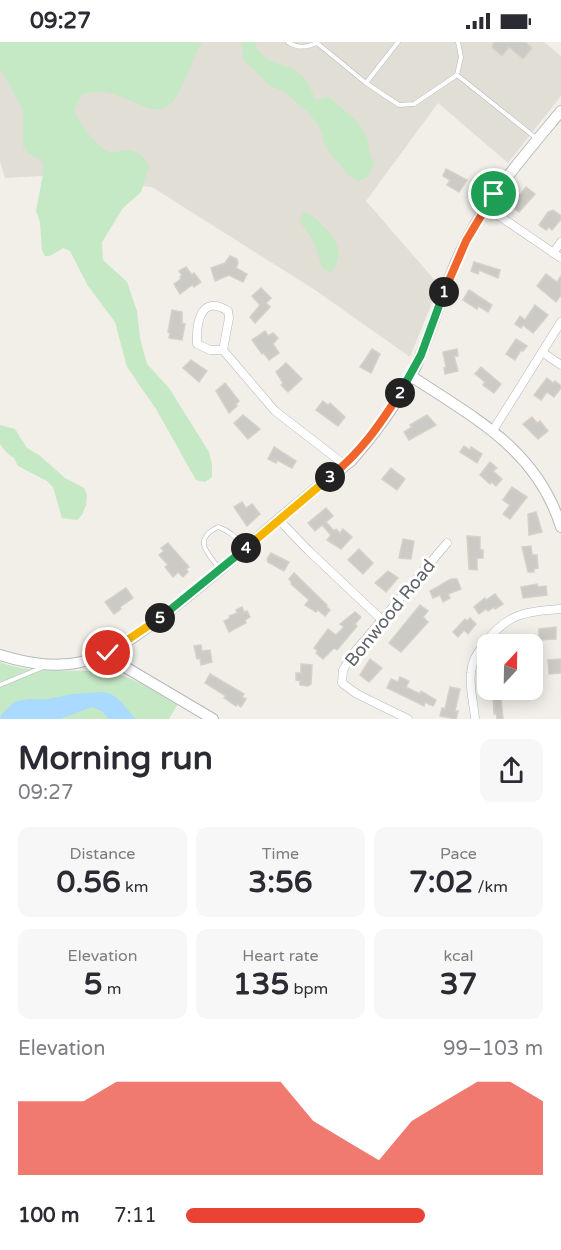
<!DOCTYPE html>
<html lang="en">
<head>
<meta charset="utf-8">
<style>
  :root { --surface:#fff; --page:#f7f7f7; --text:#2b2b33; --muted:#7c7c81; --accent:#ea4335 }
  body { margin:0; font-family:"Varela Round",sans-serif; background:var(--page); color:var(--text); height:100vh; display:flex; flex-direction:column; font-size:22px; white-space:nowrap }
  * { box-sizing:border-box; margin:0 }
  p { font-size:20px; color:var(--muted) }
  .icon { flex:none; width:33px; height:33px; fill:none; stroke:currentColor; stroke-width:2; stroke-linecap:round; stroke-linejoin:round }
  .map { position:relative; height:677px; overflow:hidden }
  .panel { display:flex; flex-direction:column; background:var(--surface); flex:1 }
  .panel>* { flex:none }
  .needle { width:39px; rotate:22deg }
  .tools { position:absolute; left:477px; top:592px; display:grid; gap:12px }
  .tools a { display:grid; place-items:center; width:66px; height:66px; border-radius:12px; background:var(--surface); box-shadow:0 3px 15px #0003; font-size:30px }
  .pin { position:absolute; display:grid; place-items:center; width:51px; height:51px; color:#fff; margin:-26px; border:3px solid #fff; border-radius:50%; box-shadow:0 2px 6px #0007 }
  .km { position:absolute; width:30px; height:30px; margin:-15px; border-radius:50%; background:#222; color:#fff; font-size:16px; line-height:30px; text-align:center }
  .round { display:grid; place-items:center; flex:none; width:63px; height:63px; border-radius:12px; background:var(--page) }
  .summary { display:flex; align-items:center; justify-content:space-between; height:102px; padding:0 18px }
  h1 { font-size:33px; font-weight:700; line-height:45px }
  .figures { display:grid; grid-template-columns:repeat(3,1fr); gap:9px; height:102px; padding:6px 18px }
  .figures div { display:grid; align-content:center; border-radius:12px; background:var(--page); text-align:center }
  .figures b { font-size:30px; font-weight:700 }
  .figures small { font-size:16px; font-weight:400 }
  .figures p { font-size:16px }
  .chart { height:168px; padding:12px 18px }
  .chart p { display:flex; justify-content:space-between }
  .chart svg { width:100%; height:108px; margin-top:6px; fill:var(--accent); opacity:.7 }
  ul { padding:0 18px; list-style:none; font-size:20px }
  li { display:grid; grid-template-columns:96px 72px 1fr; align-items:center; height:45px }
  li i { height:15px; border-radius:8px; background:var(--accent) }
  .status { display:flex; justify-content:space-between; align-items:center; height:42px; padding:0 30px; background:var(--surface); direction:ltr }
  .status svg { height:16px; fill:currentColor }
  .map>svg:first-child { display:block }
</style>
</head>
<body>
<div class="status"><b>09:27</b><svg viewBox="0 0 49 12"><path d="M0 12V9h3v3zM5 12V6h3v6zM10 12V3h3v9zM15 12V0h3v12zM26 1h20v11H26zM47 4h2v5h-2z"/></svg></div>
<div class="map">
<svg width="561" height="677" viewBox="0 0 561 677">
  <rect width="100%" height="100%" fill="#f1efe8"/>
  <polygon fill="#e1ded6" points="0,0 544,0 561,14 561,54 508,121 438,61 366,159 439,243 410,315 315,248 152,145 39,134 5,136 0,119"/>
  <g fill="#c5e8c5">
    <path d="M 0,0 L 202,0 C 191,19 186,42 173,59 C 152,86 118,36 82,53 L 74,67 C 77,78 97,107 110,110 C 113,111 116,110 119,109 C 134,106 143,112 149,125 L 141,150 L 123,166 L 102,200 L 103,218 L 127,240 L 137,269 L 140,296 L 147,322 L 169,346 L 209,410 L 212,422 L 212,435 L 205,440 L 196,438 L 156,367 L 127,325 L 115,280 L 88,244 L 70,209 L 63,206 L 50,214 L 45,214 L 42,208 L 40,180 L 36,169 L 44,127 L 42,119 L 28,111 L 23,104 L 23,68 L 3,31 L 0,29 Z"/>
    <path d="M 242,0 L 255,0 C 264,26 285,18 301,33 C 309,39 311,50 316,58 L 329,55 C 341,67 359,77 366,93 C 370,103 368,112 374,121 L 368,135 L 358,139 L 349,134 L 331,112 L 324,101 L 319,84 L 308,70 L 283,49 L 270,44 L 243,17 Z"/>
    <path d="M 303,171 C 312,171 317,178 323,184 C 338,198 345,212 331,230 L 325,228 L 321,223 L 315,202 L 300,179 Z"/>
    <polygon points="0,383 15,387 27,406 39,413 65,436 84,446 87,453 86,463 82,473 77,478 62,476 53,445 47,439 18,424 14,416 7,411 0,402"/>
    <path d="M 0,620 C 37,635 77,624 115,632 C 137,636 158,652 177,663 L 169,677 L 0,677 Z"/>
  </g>
  <path fill="#aadaff" d="M 103,650 C 121,653 124,666 136,677 L 109,677 L 102,669 L 92,665 L 60,677 L 0,677 L 1,673 L 14,660 L 28,657 L 48,657 L 73,652 Z"/>
  <g fill="#cccac5" stroke="#d6d1c6" stroke-width="1.5">
    <polygon points="494,0 525,0 532,6 523,17 509,5 502,14 492,5"/>
    <polygon points="446,127 467,138 459,150 447,143 450,138 443,134"/>
    <polygon points="526,145 535,152 519,170 511,164 518,151 520,153"/>
    <polygon points="553,168 561,174 561,177 552,188 549,185 546,188 539,183 548,170"/>
    <polygon points="230,214 237,217 238,221 236,226 247,232 243,240 229,233 215,239 211,226 225,221"/>
    <polygon points="474,220 500,228 498,236 479,228 478,232 471,229"/>
    <polygon points="186,225 192,233 194,231 201,240 194,245 192,243 180,252 174,242 181,237 180,235 182,233 179,229"/>
    <polygon points="546,232 557,240 561,234 561,253 556,260 537,244"/>
    <polygon points="261,246 271,256 266,261 270,265 255,281 250,275 260,263 252,254"/>
    <polygon points="469,248 492,263 488,270 478,264 477,267 463,258"/>
    <polygon points="535,263 548,273 533,291 523,283 521,286 515,282 520,274 525,278"/>
    <polygon points="172,268 182,270 182,281 185,282 182,298 169,296 170,291 168,290"/>
    <polygon points="265,289 268,294 273,291 278,296 273,302 279,311 269,318 264,311 262,312 252,298"/>
    <polygon points="516,297 527,304 523,309 521,308 515,318 506,312"/>
    <polygon points="372,307 380,312 371,331 360,325"/>
    <polygon points="457,307 458,314 454,314 458,329 445,332 444,326 446,325 443,310"/>
    <polygon points="191,318 207,329 199,340 183,326"/>
    <polygon points="286,321 302,337 288,350 281,343 283,341 276,330"/>
    <polygon points="481,325 501,342 494,351 483,343 485,340 475,332"/>
    <polygon points="547,336 553,341 555,339 561,344 561,346 554,355 547,350 541,358 534,353"/>
    <polygon points="225,341 239,359 236,362 237,364 229,371 216,349"/>
    <polygon points="323,359 328,363 330,361 345,375 338,384 316,368"/>
    <polygon points="243,373 260,387 248,397 234,381"/>
    <polygon points="427,373 436,383 409,398 404,390 412,385 410,383"/>
    <polygon points="532,375 537,381 540,379 548,389 538,397 523,382"/>
    <polygon points="464,404 470,408 471,405 482,412 477,421 460,410"/>
    <polygon points="274,405 296,419 292,426 277,418 276,421 268,417"/>
    <polygon points="490,420 497,426 493,429 502,437 496,444 492,440 490,442 480,433"/>
    <polygon points="391,426 405,437 397,448 382,437"/>
    <polygon points="512,445 527,455 510,477 503,472 510,463 503,458"/>
    <polygon points="242,460 246,466 252,462 260,472 247,484 234,465"/>
    <polygon points="326,466 333,474 326,480 334,489 336,487 340,491 343,487 352,495 341,507 327,498 331,493 322,483 315,489 308,481"/>
    <polygon points="536,470 542,490 529,493 528,472"/>
    <polygon points="467,494 480,495 480,508 483,508 483,516 477,516 477,528 469,527"/>
    <polygon points="403,497 414,499 411,517 399,516"/>
    <polygon points="168,501 189,525 186,527 188,530 183,535 178,530 173,535 165,525 168,523 159,513 164,509 161,506"/>
    <polygon points="531,504 532,513 537,513 538,526 534,527 534,530 528,530 522,505"/>
    <polygon points="359,507 373,521 363,532 348,518"/>
    <polygon points="271,511 289,520 284,529 268,520 267,517"/>
    <polygon points="388,529 398,536 386,550 375,541"/>
    <polygon points="294,531 327,563 326,564 330,568 325,574 318,568 316,570 305,563 309,558 291,542 292,541 289,537"/>
    <polygon points="451,537 457,537 461,547 448,552 450,556 443,560 440,553 433,556 430,549"/>
    <polygon points="537,542 538,545 546,544 547,553 523,556 521,545"/>
    <polygon points="126,546 133,556 120,565 121,567 114,572 105,560"/>
    <polygon points="495,552 503,562 495,567 494,565 488,569 486,567 479,572 474,565 485,556 486,558"/>
    <polygon points="420,563 428,569 423,575 428,580 401,610 389,601"/>
    <polygon points="242,565 244,570 247,569 250,575 245,578 246,581 229,590 224,579 230,576 229,574 237,571 236,568"/>
    <polygon points="355,570 361,575 355,582 357,584 337,608 334,606 323,617 316,611 318,609 314,606 328,587 336,593 344,585 340,582"/>
    <polygon points="470,576 476,582 468,592 464,588 458,595 453,590 465,577 467,579"/>
    <polygon points="556,585 556,597 539,598 539,587"/>
    <polygon points="201,603 202,609 210,608 212,620 201,623 200,616 197,617 194,604"/>
    <polygon points="370,617 382,626 369,640 360,633"/>
    <polygon points="561,617 561,631 549,632 548,618"/>
    <polygon points="301,622 312,623 311,642 308,644 300,643 300,639 296,638 296,631 301,631"/>
    <polygon points="210,632 244,652 242,655 246,657 241,665 237,662 236,664 224,656 226,654 205,641"/>
    <polygon points="400,635 409,639 406,645 420,652 421,649 436,658 433,664 425,660 424,664 387,646 391,637 398,640"/>
    <polygon points="450,645 460,647 455,669 458,669 456,677 440,674 442,666 445,667"/>
    <polygon points="493,648 500,648 503,677 497,677 496,671 494,672"/>
  </g>
  <g fill="none" stroke-linecap="round" stroke-linejoin="round">
    <defs>
      <g id="service">
        <path d="M 288,0 C 298,7 306,5 317,1"/>
        <polyline points="317,1 366,41 399,63 414,62 457,33 461,15 458,0"/>
        <polyline points="457,33 536,96"/>
        <polyline points="366,41 398,0"/>
        <path d="M 219,526 C 206,510 193,497 218,485 C 231,489 237,497 245,506"/>
        <polyline points="0,643 41,626"/>
      </g>
      <g id="minor">
        <polyline points="486,165 561,216"/>
        <polyline points="553,211 561,200"/>
        <path d="M 223,308 L 229,276 L 228,269 C 201,252 196,280 197,302 L 210,308 L 223,308 L 275,369 L 345,423"/>
        <polyline points="542,310 561,323"/>
        <polyline points="492,390 561,280"/>
        <polyline points="279,478 308,508 382,578"/>
        <polyline points="408,677 357,652 342,641 343,628 352,613 447,501"/>
        <path d="M 475,677 C 474,662 469,645 471,631 C 472,618 477,612 484,602 C 508,571 524,570 561,567"/>
      </g>
      <g id="tertiary">
        <path d="M 411,334 C 474,376 537,407 561,485"/>
        <polyline points="108,611 120,622 213,677"/>
      </g>
      <path id="secondary" d="M 0,613 C 25,621 56,626 81,620 C 118,611 149,584 178,562 C 237,516 291,464 351,419 C 378,388 406,351 421,312 C 437,274 447,234 467,197 C 492,150 527,110 561,69"/>
    </defs>
    <use href="#service" stroke="#b5b8bc" stroke-width="5"/>
    <use href="#minor" stroke="#b5b8bc" stroke-width="9"/>
    <use href="#tertiary" stroke="#b5b8bc" stroke-width="12"/>
    <use href="#secondary" stroke="#b6babf" stroke-width="12"/>
    <use href="#service" stroke="#fff" stroke-width="4"/>
    <use href="#minor" stroke="#fff" stroke-width="8"/>
    <use href="#tertiary" stroke="#fff" stroke-width="10"/>
    <use href="#secondary" stroke="#fff" stroke-width="10"/>
  </g>
  <g fill="none" stroke-linecap="round" stroke-linejoin="round">
    <defs>
      <polyline id="split-1" points="444,250 466,199 494,152"/>
      <polyline id="split-2" points="400,351 421,313 444,250"/>
      <path id="split-3" d="M 330,435 C 361,410 379,384 400,351"/>
      <polyline id="split-4" points="246,506 330,435"/>
      <polyline id="split-5" points="160,576 246,506"/>
      <polyline id="split-6" points="108,611 160,576"/>
    </defs>
    <use href="#split-1" stroke="#fff" stroke-width="12"/>
    <use href="#split-2" stroke="#fff" stroke-width="12"/>
    <use href="#split-3" stroke="#fff" stroke-width="12"/>
    <use href="#split-4" stroke="#fff" stroke-width="12"/>
    <use href="#split-5" stroke="#fff" stroke-width="12"/>
    <use href="#split-6" stroke="#fff" stroke-width="12"/>
    <use href="#split-1" stroke="#f0652b" stroke-width="8"/>
    <use href="#split-2" stroke="#22a559" stroke-width="8"/>
    <use href="#split-3" stroke="#f0652b" stroke-width="8"/>
    <use href="#split-4" stroke="#f5b400" stroke-width="8"/>
    <use href="#split-5" stroke="#22a559" stroke-width="8"/>
    <use href="#split-6" stroke="#f5b400" stroke-width="8"/>
  </g>
  <g text-anchor="middle" dominant-baseline="central" stroke-width="6" stroke-linejoin="round" paint-order="stroke">
    <g font-size="18" fill="#5f6368" stroke="#fff">
      <text transform="translate(390 571) rotate(-51)">Bonwood Road</text>
    </g>
  </g>
</svg>
<div class="tools">
<a><svg class="needle" viewBox="-14 -14 28 28"><path d="M0-13l5 13h-10z" fill="#e53935"/><path d="M0 13l5-13h-10z" fill="#7c7c81"/></svg></a>
</div>
<div class="pin" style="left:494px;top:152px;background:#1e9e55"><svg class="icon" aria-label="arrive" viewBox="0 0 24 24"><path d="M6 21V4h12l-3 4 3 4H6"/></svg></div>
<div class="pin" style="left:108px;top:611px;background:#d93025"><svg class="icon" aria-label="check" viewBox="0 0 24 24"><path d="M5 12l5 5 9-10"/></svg></div>
<b class="km" style="left:444px;top:250px">1</b>
<b class="km" style="left:400px;top:351px">2</b>
<b class="km" style="left:330px;top:435px">3</b>
<b class="km" style="left:246px;top:506px">4</b>
<b class="km" style="left:160px;top:576px">5</b>
</div>
<section class="panel">
<div class="summary"><div><h1>Morning run</h1><p>09:27</p></div><a class="round"><svg class="icon" aria-label="share" viewBox="0 0 24 24"><path d="M12 15V3M7 8l5-5 5 5M5 13v7h14v-7"/></svg></a></div>
<div class="figures">
<div><p>Distance</p><b>0.56<small> km</small></b></div>
<div><p>Time</p><b>3:56</b></div>
<div><p>Pace</p><b>7:02<small> /km</small></b></div>
</div>
<div class="figures">
<div><p>Elevation</p><b>5<small> m</small></b></div>
<div><p>Heart rate</p><b>135<small> bpm</small></b></div>
<div><p>kcal</p><b>37</b></div>
</div>
<div class="chart"><p><span>Elevation</span>99–103 m</p>
<svg viewBox="0 0 160 44" preserveAspectRatio="none"><path d="M0 44V14L10 14L20 14L30 6L40 6L50 6L60 6L70 6L80 6L90 22L100 30L110 38L120 22L130 14L140 6L150 6L160 14V44z"/></svg>
</div>
<ul>
<li><b>100 m</b>7:11<i style="width:67%"></i></li>
</ul>
</section>
</body>
</html>
